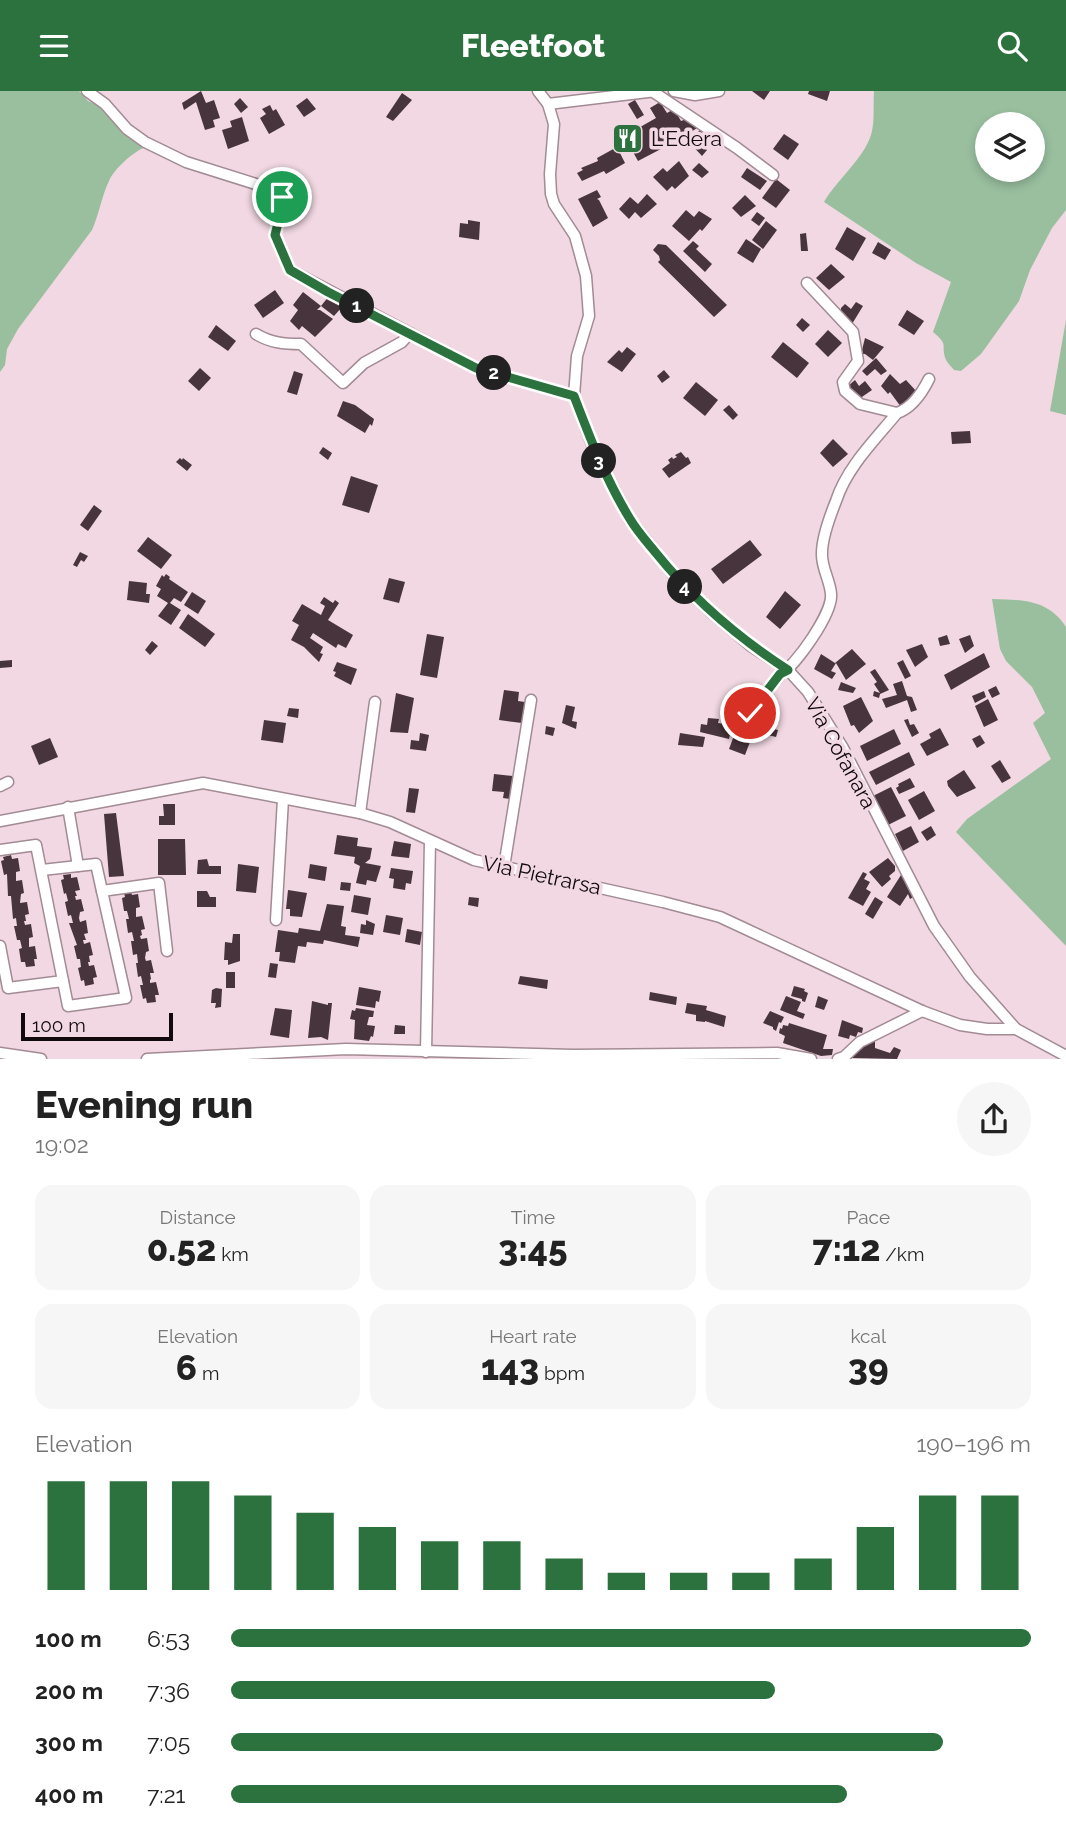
<!DOCTYPE html>
<html lang="en">
<head>
<meta charset="utf-8">
<style>
  :root { --surface:#fff; --page:#f6f6f6; --text:#222; --muted:#767676; --accent:#2c723e }
  body { margin:0; font-family:Raleway,sans-serif; background:var(--page); color:var(--text); height:100vh; display:flex; flex-direction:column; font-size:26px; white-space:nowrap }
  * { box-sizing:border-box; margin:0 }
  p { font-size:23px; color:var(--muted) }
  .icon { flex:none; width:38px; height:38px; fill:none; stroke:currentColor; stroke-width:2; stroke-linecap:round; stroke-linejoin:round }
  .map { position:relative; height:968px; overflow:hidden }
  .drawer { display:flex; flex-direction:column; background:var(--surface); flex:1 }
  .drawer>* { flex:none }
  .tools { position:absolute; left:975px; top:21px; display:grid; gap:14px }
  .tools a { display:grid; place-items:center; width:70px; height:70px; border-radius:50%; background:var(--surface); box-shadow:0 4px 10px #0003; font-size:35px }
  .scale { position:absolute; left:21px; bottom:18px; width:152px; box-sizing:border-box; padding-left:7px; border:4px solid #11090c; border-top:0; font-size:19px; line-height:24px; white-space:nowrap; color:#11090c; -webkit-text-stroke:5px #f1d8e2; paint-order:stroke }
  .pin { position:absolute; display:grid; place-items:center; width:60px; height:60px; color:#fff; margin:-30px; border:4px solid #fff; border-radius:50%; box-shadow:0 2px 7px #0007 }
  .km { position:absolute; width:35px; height:35px; margin:-18px; border-radius:50%; background:#222; color:#fff; font-size:19px; line-height:35px; text-align:center }
  .round { display:grid; place-items:center; flex:none; width:74px; height:74px; border-radius:37px; background:var(--page) }
  .overview { display:flex; align-items:center; justify-content:space-between; height:119px; padding:0 35px }
  h1 { font-size:38px; font-weight:800; line-height:52px }
  .metrics { display:grid; grid-template-columns:repeat(3,1fr); gap:10px; height:119px; padding:7px 35px }
  .metrics div { display:grid; align-content:center; border-radius:18px; background:var(--page); text-align:center }
  .metrics b { font-size:35px; font-weight:800 }
  .metrics small { font-size:19px; font-weight:400 }
  .metrics p { font-size:19px }
  .chart { height:196px; padding:14px 35px }
  .chart p { display:flex; justify-content:space-between }
  .chart svg { width:100%; height:126px; margin-top:7px; stroke:var(--accent); stroke-width:6 }
  ul { padding:0 35px; list-style:none; font-size:23px }
  li { display:grid; grid-template-columns:112px 84px 1fr; align-items:center; height:52px }
  li i { height:18px; border-radius:9px; background:var(--accent) }
  header { display:flex; justify-content:space-between; align-items:center; height:91px; padding:0 35px; background:var(--accent); color:#fff; font-size:32px; font-weight:800 }
  .map>svg:first-child { display:block }
</style>
</head>
<body>
<header><svg class="icon" aria-label="menu" viewBox="0 0 24 24"><path d="M4 6h16M4 12h16M4 18h16"/></svg>Fleetfoot<svg class="icon" aria-label="search" viewBox="0 0 24 24"><circle cx="10" cy="10" r="6"/><path d="M15 15l6 6"/></svg></header>
<div class="map">
<svg width="1066" height="968" viewBox="0 0 1066 968">
  <rect width="100%" height="100%" fill="#f1d8e2"/>
  <g fill="#99bf9f" fill-rule="evenodd">
    <path d="M 0,0 L 79,0 L 88,10 L 98,14 L 121,38 L 146,56 C 134,60 114,78 109,90 C 102,104 99,123 92,139 L 18,238 L 7,258 L 5,274 L 0,281 Z"/>
    <path d="M 874,0 L 1066,0 L 1066,119 L 1052,137 L 1030,179 L 1019,210 L 981,263 L 961,280 L 954,279 C 952,276 948,273 946,269 C 940,253 950,255 933,241 L 951,191 L 916,172 L 824,111 C 836,90 864,67 871,44 C 875,31 873,14 874,0 ZM 987,33 L 1032,33 L 1032,79 L 987,79 Z"/>
    <polygon points="1066,229 1066,324 1050,320"/>
    <path d="M 992,508 C 1022,509 1048,508 1066,536 L 1066,855 L 956,741 L 967,728 L 1051,668 L 1033,632 L 1045,622 L 1032,596 L 1006,570 L 1000,558 Z"/>
  </g>
  <g fill="#48343c">
    <polygon points="201,0 206,12 214,9 220,27 213,29 215,36 205,39 196,11 184,19 182,12"/>
    <polygon points="752,0 770,0 764,9"/>
    <polygon points="809,0 830,0 827,10 808,3"/>
    <polygon points="402,2 412,9 393,30 386,26"/>
    <polygon points="240,7 248,16 241,22 234,13"/>
    <polygon points="307,7 316,18 304,26 296,15"/>
    <polygon points="635,9 644,24 637,28 628,13"/>
    <polygon points="660,11 667,22 674,18 681,30 689,27 700,35 682,47 638,70 627,50 631,48 628,43 656,27 650,17"/>
    <polygon points="270,14 273,20 276,18 285,34 269,43 260,27 266,23 262,18"/>
    <polygon points="242,26 249,50 228,58 222,39 232,36 230,30"/>
    <polygon points="700,39 703,43 698,48 707,59 702,65 688,50"/>
    <polygon points="784,43 799,53 788,69 773,58"/>
    <polygon points="617,56 625,72 606,83 604,80 582,90 577,82 583,79 581,77 598,70 597,67"/>
    <polygon points="679,70 689,85 675,98 672,95 667,100 653,86 663,77 667,81"/>
    <polygon points="699,72 709,81 702,87 692,79"/>
    <polygon points="747,77 767,90 760,99 741,86"/>
    <polygon points="776,88 790,99 776,117 762,107"/>
    <polygon points="597,99 601,106 597,108 599,109 608,127 593,136 578,108"/>
    <polygon points="647,103 657,113 641,127 635,121 629,128 619,118 630,106 638,113"/>
    <polygon points="745,104 756,115 741,126 732,117"/>
    <polygon points="686,119 694,126 699,120 712,128 702,140 700,138 689,150 672,135"/>
    <polygon points="757,121 765,127 759,135 751,129"/>
    <polygon points="468,129 480,131 479,149 459,146 460,132 468,133"/>
    <polygon points="766,130 777,139 763,158 752,149"/>
    <polygon points="847,136 866,147 853,170 835,158"/>
    <polygon points="806,142 808,160 801,160 800,143"/>
    <polygon points="746,148 761,158 753,172 737,162"/>
    <polygon points="693,150 699,155 696,158 712,173 705,181 683,160"/>
    <polygon points="878,151 891,159 885,169 872,162"/>
    <polygon points="658,153 666,154 727,214 714,226 658,171 660,169 659,165 653,159"/>
    <polygon points="831,173 845,186 829,199 816,187"/>
    <polygon points="275,199 284,212 263,227 254,214"/>
    <polygon points="303,201 321,215 317,219 320,219 333,228 315,246 302,235 299,239 290,230 298,219 293,214"/>
    <polygon points="329,205 342,216 334,225 321,215"/>
    <polygon points="856,211 863,215 852,233 841,223 841,217 845,213 851,218"/>
    <polygon points="907,219 924,230 914,244 898,234"/>
    <polygon points="802,227 810,234 803,241 796,234"/>
    <polygon points="216,234 236,250 228,260 208,246"/>
    <polygon points="828,239 842,252 828,266 815,253"/>
    <polygon points="865,247 884,256 873,269 865,263 861,263"/>
    <polygon points="783,251 809,272 797,287 771,266"/>
    <polygon points="627,256 636,263 622,281 607,271 619,259 622,262"/>
    <polygon points="876,267 887,280 881,284 875,278 867,285 862,280"/>
    <polygon points="200,277 211,287 199,300 188,290"/>
    <polygon points="664,279 670,286 662,292 657,285"/>
    <polygon points="294,280 303,283 297,304 287,301"/>
    <polygon points="890,283 900,293 906,289 917,301 901,316 890,301 888,303 881,295"/>
    <polygon points="855,289 859,295 865,290 872,299 859,308 848,295"/>
    <polygon points="696,291 718,309 705,325 683,307"/>
    <polygon points="343,310 355,314 374,328 372,335 370,333 365,342 337,325"/>
    <polygon points="729,314 738,324 733,329 723,319"/>
    <polygon points="970,340 971,352 952,353 951,341"/>
    <polygon points="833,348 848,363 833,376 820,362"/>
    <polygon points="323,356 332,362 328,369 319,362"/>
    <polygon points="681,361 686,367 688,366 691,372 669,387 662,378 670,372 668,369 672,366 673,368 677,366 675,364"/>
    <polygon points="180,367 182,369 183,367 192,374 187,380 176,371"/>
    <polygon points="351,385 378,394 369,422 342,414"/>
    <polygon points="94,414 102,420 88,440 80,434"/>
    <polygon points="148,446 172,464 161,478 137,460"/>
    <polygon points="750,449 762,464 723,493 711,478"/>
    <polygon points="80,461 88,465 84,471 81,469 77,476 73,474"/>
    <polygon points="166,483 170,486 169,488 188,501 181,511 174,507 170,512 181,519 171,534 158,525 168,512 157,505 161,498 156,495 162,484 164,486"/>
    <polygon points="389,487 405,491 399,512 383,508"/>
    <polygon points="129,490 147,492 146,503 150,503 149,512 127,509"/>
    <polygon points="785,500 801,514 780,538 766,526"/>
    <polygon points="192,501 206,510 198,523 184,514"/>
    <polygon points="324,506 333,512 335,509 339,512 328,529 353,544 346,557 338,553 336,557 313,542 310,547 323,556 320,562 323,563 319,571 304,556 291,549 299,534 292,530 302,513 321,524 325,515 320,512"/>
    <polygon points="188,523 215,543 205,556 179,537"/>
    <polygon points="427,543 444,546 437,587 420,584"/>
    <polygon points="947,544 950,553 940,555 938,547"/>
    <polygon points="970,544 974,555 965,562 959,548"/>
    <polygon points="152,550 158,555 150,564 145,559"/>
    <polygon points="922,553 928,566 915,576 906,559"/>
    <polygon points="852,558 866,573 846,589 836,572 831,580 836,582 832,588 814,578 821,563 835,572"/>
    <polygon points="984,562 990,576 951,599 944,584"/>
    <polygon points="12,569 12,576 0,577 0,570"/>
    <polygon points="903,569 911,585 905,588 897,572"/>
    <polygon points="337,571 357,578 351,594 334,585 336,581 333,580"/>
    <polygon points="875,578 889,599 880,603 879,607 873,605 874,600 880,602 874,593 877,591 870,581"/>
    <polygon points="902,590 907,605 912,606 917,619 911,621 907,609 886,617 882,608 897,604 893,593"/>
    <polygon points="841,591 856,597 853,602 838,599"/>
    <polygon points="996,595 1000,603 992,607 988,599"/>
    <polygon points="504,599 519,601 518,610 525,611 525,626 523,625 522,632 499,629"/>
    <polygon points="984,600 986,606 975,612 972,605"/>
    <polygon points="396,602 414,607 408,642 390,641"/>
    <polygon points="861,606 873,630 859,642 854,634 851,635 843,615"/>
    <polygon points="988,608 998,629 984,636 975,615"/>
    <polygon points="566,614 575,616 572,630 577,631 576,638 562,632"/>
    <polygon points="289,617 299,618 298,627 287,625"/>
    <polygon points="708,627 719,628 718,632 732,634 729,648 700,641 701,633 707,634"/>
    <polygon points="908,628 910,634 914,633 919,642 912,646 904,629"/>
    <polygon points="264,629 286,632 283,652 261,649"/>
    <polygon points="748,632 756,635 745,664 729,658 735,642 742,646"/>
    <polygon points="546,635 555,637 553,645 545,643"/>
    <polygon points="766,636 778,639 776,646 764,643"/>
    <polygon points="940,637 949,654 927,665 920,653 931,647 929,643"/>
    <polygon points="894,638 901,653 867,670 860,655"/>
    <polygon points="420,642 429,644 426,660 410,658 411,649 419,650"/>
    <polygon points="680,642 705,646 703,656 678,654"/>
    <polygon points="980,644 985,652 977,657 972,648"/>
    <polygon points="50,647 58,666 39,674 31,655"/>
    <polygon points="909,661 915,674 876,694 869,681"/>
    <polygon points="1000,669 1011,687 1002,692 991,675"/>
    <polygon points="964,679 976,697 957,706 948,695 947,690"/>
    <polygon points="494,683 513,685 510,708 503,707 504,701 492,700"/>
    <polygon points="910,687 915,696 899,703 896,697 899,695 898,693"/>
    <polygon points="891,696 906,725 888,734 873,705"/>
    <polygon points="409,697 419,698 415,722 406,721"/>
    <polygon points="924,700 935,720 919,729 908,709"/>
    <polygon points="163,713 175,713 175,734 159,734 159,725 164,725"/>
    <polygon points="116,722 124,785 109,786 104,723"/>
    <polygon points="911,735 919,751 903,760 895,743"/>
    <polygon points="931,735 936,744 927,750 921,741"/>
    <polygon points="337,744 358,747 357,755 372,757 370,768 365,772 381,775 376,791 367,789 366,794 356,792 360,775 354,772 355,766 334,763"/>
    <polygon points="158,748 185,748 186,784 158,784"/>
    <polygon points="394,750 411,753 409,767 391,765"/>
    <polygon points="11,764 12,768 18,767 20,780 16,781 16,790 22,789 24,802 21,803 20,812 27,811 29,823 25,824 26,830 24,830 25,834 31,833 33,846 29,847 29,856 35,855 37,868 34,868 35,875 26,876 25,871 21,871 19,858 22,857 20,849 17,849 14,835 17,835 16,827 13,828 11,805 8,805 7,783 4,784 1,770 4,769 3,766"/>
    <polygon points="888,767 895,775 895,780 889,785 891,788 882,796 869,781"/>
    <polygon points="207,768 209,775 221,775 221,783 197,783 198,769"/>
    <polygon points="238,773 259,776 256,802 236,800"/>
    <polygon points="310,773 327,776 325,790 308,787"/>
    <polygon points="391,777 413,780 411,793 406,792 405,799 393,797 394,788 389,787"/>
    <polygon points="863,781 867,783 864,788 870,791 866,798 871,801 863,815 848,807"/>
    <polygon points="71,783 71,787 77,786 80,799 75,800 77,805 75,805 76,809 81,808 84,820 80,821 79,827 80,831 86,829 88,842 84,843 86,849 83,849 84,853 90,851 93,864 89,865 90,871 88,871 89,875 94,874 97,886 93,887 94,893 85,895 84,889 81,890 78,877 81,876 80,868 77,868 74,855 77,854 69,832 73,832 71,824 68,825 65,811 68,810 66,802 64,803 61,789 64,788 63,784"/>
    <polygon points="901,784 915,805 910,808 908,803 900,815 887,806"/>
    <polygon points="341,791 351,792 350,800 340,799"/>
    <polygon points="288,799 307,802 302,826 290,825 290,818 286,818"/>
    <polygon points="197,800 207,800 210,806 216,806 216,816 197,816"/>
    <polygon points="131,801 132,804 138,803 140,816 136,817 136,826 142,825 145,838 141,839 142,844 140,845 141,848 147,847 149,860 146,861 145,867 146,870 151,869 154,882 150,882 151,888 150,889 150,892 156,891 159,904 155,904 156,911 147,912 146,907 143,908 140,894 143,894 141,885 138,886 136,872 138,872 137,863 133,864 131,850 134,850 132,841 128,842 126,828 129,828 127,820 124,820 122,807 125,806 124,802"/>
    <polygon points="354,804 371,807 368,824 351,821"/>
    <polygon points="469,806 479,807 478,816 468,814"/>
    <polygon points="875,806 883,811 873,828 865,823"/>
    <polygon points="327,813 344,815 341,835 346,836 345,844 360,846 358,856 324,849 323,853 307,851 306,856 298,855 295,872 279,870 280,861 275,861 278,839 298,842 299,837 320,840"/>
    <polygon points="386,824 403,827 400,844 383,841"/>
    <polygon points="366,829 375,833 373,844 360,842 361,833 366,834"/>
    <polygon points="407,838 422,841 420,854 405,851"/>
    <polygon points="233,843 240,843 240,870 228,874 228,869 224,869 225,851 232,852"/>
    <polygon points="270,872 278,873 276,887 268,886"/>
    <rect x="226" y="881" width="9" height="16"/>
    <polygon points="520,885 548,889 547,898 518,893"/>
    <polygon points="794,895 805,898 804,900 808,902 805,911 802,910 802,908 791,905"/>
    <polygon points="359,896 381,900 379,911 376,910 375,917 356,914"/>
    <polygon points="216,897 222,898 221,916 215,917 216,912 211,912 212,899"/>
    <polygon points="650,901 677,906 676,914 649,909"/>
    <polygon points="786,905 801,911 797,920 805,923 803,928 780,919"/>
    <polygon points="818,905 828,909 824,919 815,916"/>
    <polygon points="312,910 328,914 328,912 332,912 328,949 321,946 308,947"/>
    <polygon points="687,912 707,915 706,919 726,925 724,936 705,930 705,931 696,930 696,924 685,922"/>
    <polygon points="275,917 292,919 289,947 270,944"/>
    <polygon points="356,917 374,920 373,926 369,926 367,934 375,935 373,946 371,945 369,950 354,948 355,929 350,928 352,919 355,920"/>
    <polygon points="770,920 784,926 781,932 779,931 776,940 773,938 773,936 763,932"/>
    <polygon points="842,929 863,937 862,942 858,941 856,946 850,944 849,948 838,945"/>
    <polygon points="789,932 827,944 823,958 833,958 832,964 821,965 783,952 785,945 779,942 780,937 782,938 783,934 788,935"/>
    <polygon points="395,934 405,935 405,943 394,943"/>
    <polygon points="875,946 875,957 890,962 894,956 901,959 897,968 851,967 852,962 856,963 857,957 860,958 862,951"/>
  </g>
  <g fill="none" stroke-linecap="round" stroke-linejoin="round">
    <defs>
      <g id="minor">
        <polyline points="87,0 105,13 127,38 145,51 186,71 278,100 282,106 283,116 275,144 290,179 476,277 574,305"/>
        <polyline points="538,0 548,13 554,33 550,83 551,103 554,113 575,145 586,185 589,225 577,265 574,305 596,364 630,429 677,488 711,521 751,555 788,579 808,601 843,657 934,835 970,886 1016,938"/>
        <polyline points="652,0 737,57 773,84"/>
        <polyline points="674,0 695,4 719,0"/>
        <polyline points="548,13 656,0"/>
        <polyline points="807,192 853,241 858,270 843,291 845,300 860,313 897,322"/>
        <path d="M 256,243 C 271,252 284,253 301,253 L 343,292 L 364,272 L 402,251 L 410,242"/>
        <path d="M 740,633 L 781,583 C 796,574 833,522 831,503 C 830,489 821,476 822,462 C 822,446 830,425 836,410 C 847,376 875,349 897,322 C 912,317 922,302 929,288"/>
        <polyline points="0,695 8,691"/>
        <polyline points="68,716 78,775 96,773 102,800"/>
        <polyline points="360,722 375,611"/>
        <polyline points="0,730 203,692 360,722 390,731 474,769 663,811 720,826 922,920 960,934 987,938 1016,938 1066,965"/>
        <polyline points="0,759 36,754 63,890 8,897 0,855"/>
        <polyline points="504,776 531,609"/>
        <polyline points="42,779 78,775"/>
        <polyline points="276,829 283,708"/>
        <polyline points="63,890 68,915 126,907 102,800 159,792 167,860"/>
        <polyline points="426,961 430,750"/>
        <polyline points="0,962 41,968"/>
        <polyline points="147,968 346,958 573,964 777,962 811,968"/>
        <polyline points="838,968 844,966 860,951 922,920"/>
      </g>
    </defs>
    <use href="#minor" stroke="#a28b94" stroke-width="13"/>
    <use href="#minor" stroke="#fff" stroke-width="10"/>
  </g>
  <g fill="none" stroke-linecap="round" stroke-linejoin="round">
    <defs>
      <path id="route" d="M 282,106 L 282,116 L 275,144 L 290,179 L 328,201 L 476,277 L 574,305 C 590,347 606,389 630,428 C 637,440 647,451 656,462 C 694,509 737,546 788,579 L 780,583 L 750,622"/>
    </defs>
    <use href="#route" stroke="#fff" stroke-width="14"/>
    <use href="#route" stroke="#2c723e" stroke-width="9"/>
  </g>
  <defs>
    <symbol id="restaurant-square" viewBox="-11 -11 22 22"><rect x="-9" y="-9" width="18" height="18" rx="4" fill="#2c723e" stroke="#f1d8e2"/><path d="M-5-6h1v4h1v-4h1v4h1v-4h1v5L-1.5 .5V6h-2V.5L-5-1ZM5-6V6H3V1.5H1.5Q1.5-4 5-6Z" fill="#fff"/></symbol>
  </defs>
  <g fill-rule="evenodd">
    <use href="#restaurant-square" x="610" y="30" width="35" height="35"/>
  </g>
  <g text-anchor="middle" dominant-baseline="central" stroke-width="7" stroke-linejoin="round" paint-order="stroke">
    <g font-size="21" fill="#11090c" stroke="#f1d8e2" text-anchor="start">
      <text x="651" y="47">L'Edera</text>
    </g>
    <g font-size="21" fill="#11090c" stroke="#f1d8e2">
      <text transform="translate(841 662) rotate(61)">Via Cofanara</text>
      <text transform="translate(542 784) rotate(12)">Via Pietrarsa</text>
    </g>
  </g>
</svg>
<div class="tools">
<a><svg class="icon" aria-label="layers" viewBox="0 0 24 24"><path d="M12 4l9 5-9 5-9-5zM3 14l9 5 9-5"/></svg></a>
</div>
<div class="scale">100 m</div>
<div class="pin" style="left:282px;top:106px;background:#1e9e55"><svg class="icon" aria-label="arrive" viewBox="0 0 24 24"><path d="M6 21V4h12l-3 4 3 4H6"/></svg></div>
<div class="pin" style="left:750px;top:622px;background:#d93025"><svg class="icon" aria-label="check" viewBox="0 0 24 24"><path d="M5 12l5 5 9-10"/></svg></div>
<b class="km" style="left:357px;top:215px">1</b>
<b class="km" style="left:494px;top:282px">2</b>
<b class="km" style="left:599px;top:370px">3</b>
<b class="km" style="left:685px;top:496px">4</b>
</div>
<section class="drawer">
<div class="overview"><div><h1>Evening run</h1><p>19:02</p></div><a class="round"><svg class="icon" aria-label="share" viewBox="0 0 24 24"><path d="M12 15V3M7 8l5-5 5 5M5 13v7h14v-7"/></svg></a></div>
<div class="metrics">
<div><p>Distance</p><b>0.52<small> km</small></b></div>
<div><p>Time</p><b>3:45</b></div>
<div><p>Pace</p><b>7:12<small> /km</small></b></div>
</div>
<div class="metrics">
<div><p>Elevation</p><b>6<small> m</small></b></div>
<div><p>Heart rate</p><b>143<small> bpm</small></b></div>
<div><p>kcal</p><b>39</b></div>
</div>
<div class="chart"><p><span>Elevation</span>190–196 m</p>
<svg viewBox="0 0 160 44" preserveAspectRatio="none"><path d="M5 44V6M15 44V6M25 44V6M35 44V11M45 44V17M55 44V22M65 44V27M75 44V27M85 44V33M95 44V38M105 44V38M115 44V38M125 44V33M135 44V22M145 44V11M155 44V11"/></svg>
</div>
<ul>
<li><b>100 m</b>6:53<i style="width:100%"></i></li>
<li><b>200 m</b>7:36<i style="width:68%"></i></li>
<li><b>300 m</b>7:05<i style="width:89%"></i></li>
<li><b>400 m</b>7:21<i style="width:77%"></i></li>
</ul>
</section>
</body>
</html>
